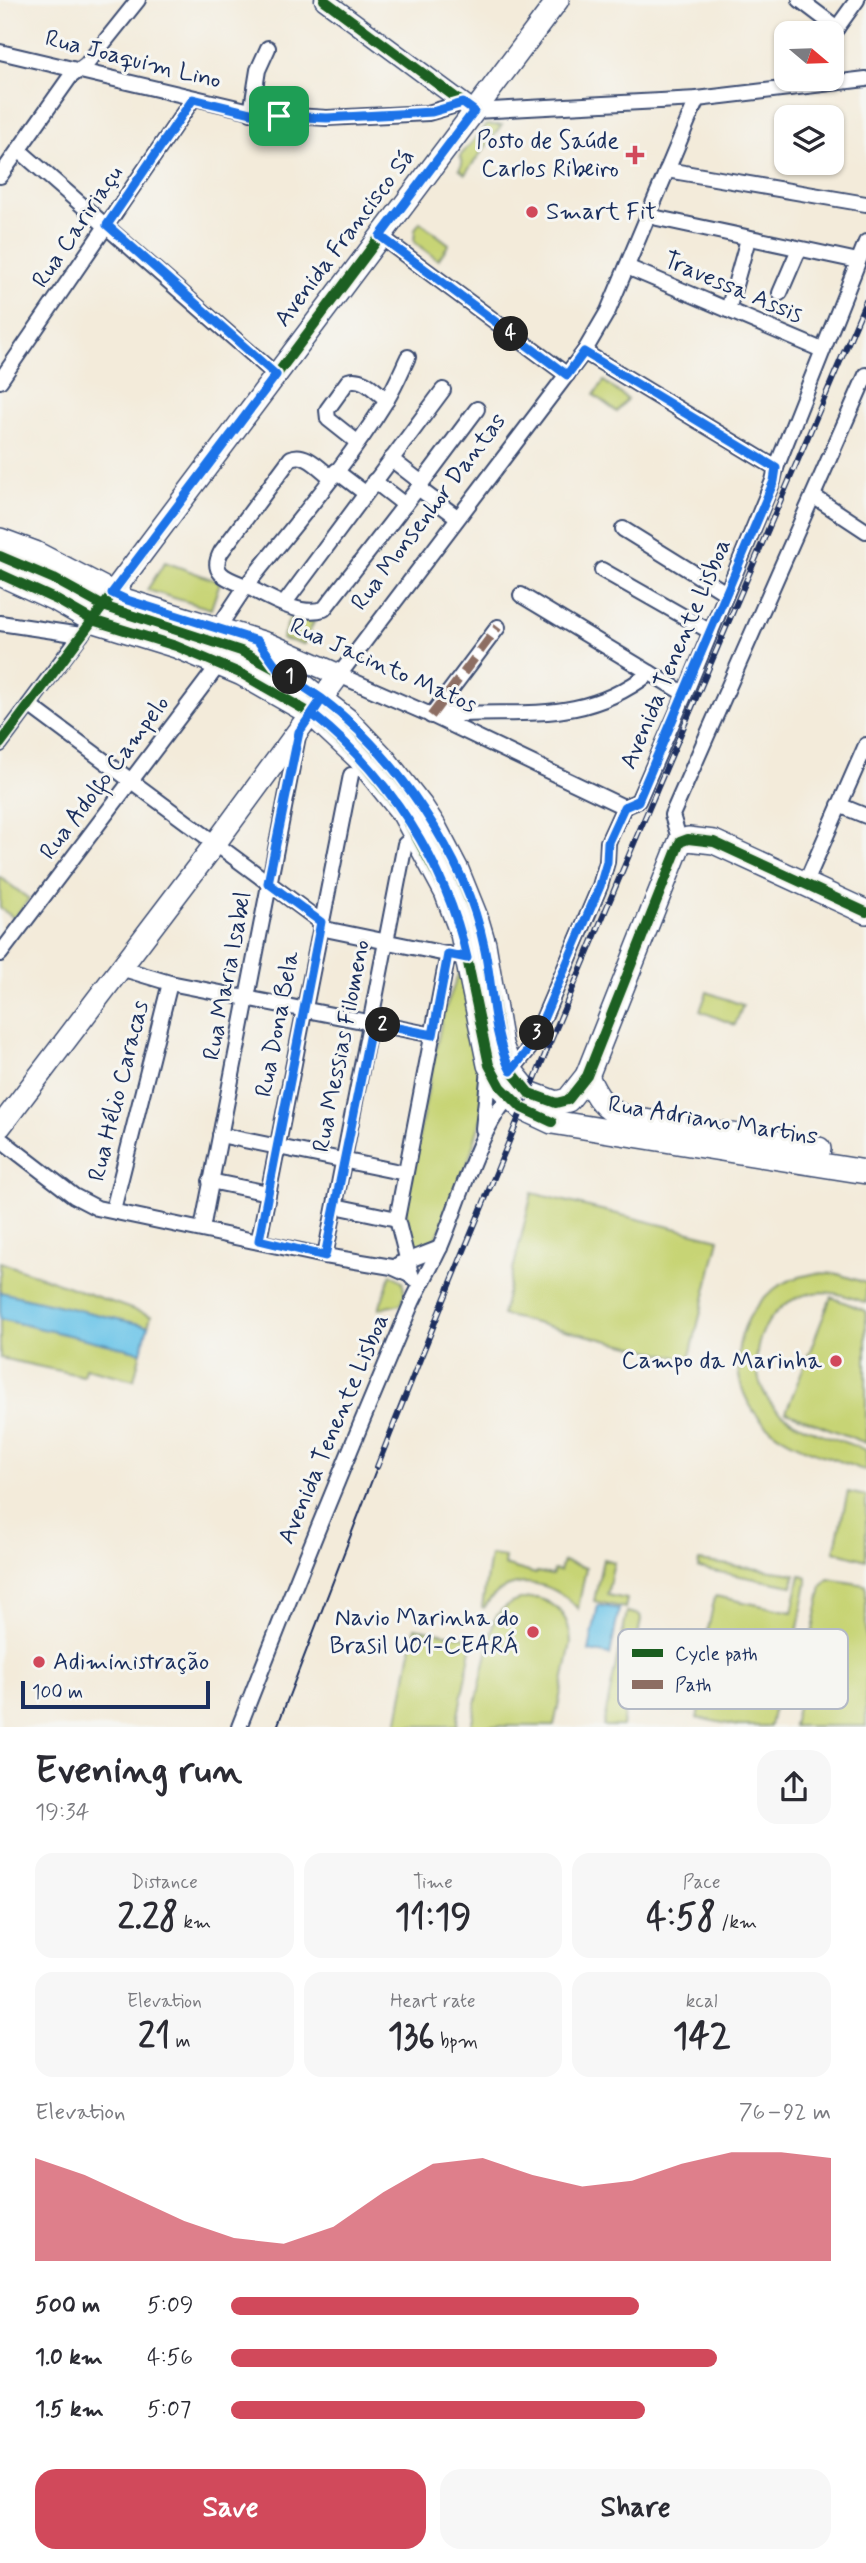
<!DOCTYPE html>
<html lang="en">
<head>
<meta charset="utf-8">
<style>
  :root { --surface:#fff; --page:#f7f7f7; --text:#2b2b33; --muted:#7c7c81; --accent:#d1495b }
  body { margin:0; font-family:Mynerve,sans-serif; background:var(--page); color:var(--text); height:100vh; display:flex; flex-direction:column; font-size:26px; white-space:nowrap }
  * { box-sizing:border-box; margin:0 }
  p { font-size:23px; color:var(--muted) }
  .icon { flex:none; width:38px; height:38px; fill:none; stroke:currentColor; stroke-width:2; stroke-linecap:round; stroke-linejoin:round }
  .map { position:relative; height:1727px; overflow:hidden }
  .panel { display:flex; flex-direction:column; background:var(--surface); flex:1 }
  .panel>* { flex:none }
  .needle { width:46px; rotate:109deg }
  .buttons { position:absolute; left:774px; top:21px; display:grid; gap:14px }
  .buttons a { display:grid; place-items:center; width:70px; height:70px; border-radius:14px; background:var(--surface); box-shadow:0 2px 5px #0004; font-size:35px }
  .scale { position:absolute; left:21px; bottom:18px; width:189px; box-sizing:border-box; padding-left:7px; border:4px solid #1b2f5e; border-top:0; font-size:19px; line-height:24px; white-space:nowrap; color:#1b2f5e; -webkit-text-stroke:5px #f6f6f2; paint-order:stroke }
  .pin { position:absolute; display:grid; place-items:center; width:60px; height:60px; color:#fff; margin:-30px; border-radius:14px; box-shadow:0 4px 10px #0006 }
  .km { position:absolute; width:35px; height:35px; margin:-18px; border-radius:50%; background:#222; color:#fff; font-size:19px; line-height:35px; text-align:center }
  .round { display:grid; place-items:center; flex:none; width:74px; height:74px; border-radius:21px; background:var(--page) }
  .head { display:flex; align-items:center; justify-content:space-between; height:119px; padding:0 35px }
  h1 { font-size:38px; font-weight:800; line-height:52px }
  .metrics { display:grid; grid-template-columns:repeat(3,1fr); gap:10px; height:119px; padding:7px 35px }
  .metrics div { display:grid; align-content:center; border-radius:18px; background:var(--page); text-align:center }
  .metrics b { font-size:35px; font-weight:800 }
  .metrics small { font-size:19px; font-weight:400 }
  .metrics p { font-size:19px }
  .chart { height:196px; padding:14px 35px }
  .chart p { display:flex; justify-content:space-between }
  .chart svg { width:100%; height:126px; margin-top:7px; fill:var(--accent); opacity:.7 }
  .button { display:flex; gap:14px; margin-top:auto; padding:14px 35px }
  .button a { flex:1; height:80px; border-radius:21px; background:var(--accent); color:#fff; font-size:28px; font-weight:800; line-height:80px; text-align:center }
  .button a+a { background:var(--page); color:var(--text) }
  ul { padding:0 35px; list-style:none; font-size:23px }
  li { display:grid; grid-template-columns:112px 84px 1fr; align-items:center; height:52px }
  li i { height:18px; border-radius:9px; background:var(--accent) }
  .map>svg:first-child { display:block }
</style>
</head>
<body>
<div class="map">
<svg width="866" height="1727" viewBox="0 0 866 1727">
  <rect width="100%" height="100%" fill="#f6f6f2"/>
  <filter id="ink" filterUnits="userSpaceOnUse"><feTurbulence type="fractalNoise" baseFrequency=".0143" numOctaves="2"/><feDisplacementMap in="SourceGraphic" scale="14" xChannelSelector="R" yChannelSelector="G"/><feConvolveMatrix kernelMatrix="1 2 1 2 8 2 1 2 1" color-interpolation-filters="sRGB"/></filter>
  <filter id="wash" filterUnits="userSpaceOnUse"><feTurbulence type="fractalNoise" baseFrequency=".00686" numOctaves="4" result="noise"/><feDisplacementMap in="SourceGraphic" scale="28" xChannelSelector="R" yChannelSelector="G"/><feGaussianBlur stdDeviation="1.57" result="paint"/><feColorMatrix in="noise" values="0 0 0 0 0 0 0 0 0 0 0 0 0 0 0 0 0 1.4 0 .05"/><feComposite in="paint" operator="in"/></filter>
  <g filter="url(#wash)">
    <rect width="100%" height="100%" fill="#f3ebda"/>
    <g fill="#c7d475" stroke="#71826a" stroke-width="2">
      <polygon points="487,125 502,125 465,174 459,169 462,165 460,156"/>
      <polygon points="420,222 449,244 438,260 414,242 415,229"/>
      <polygon points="604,381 627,399 617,412 594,395"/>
      <polygon points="165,562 220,582 211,609 147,590"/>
      <polygon points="292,612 314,622 304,644 282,639"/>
      <polygon points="0,877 29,899 14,918 0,908"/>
      <polygon points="462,964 484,1080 482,1116 463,1179 435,1241 414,1252 405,1207 442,1018"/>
      <polygon points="707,992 743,1005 735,1025 700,1011"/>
      <polygon points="532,1193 719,1239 689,1360 502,1315"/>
      <polygon points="0,1262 151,1316 148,1326 0,1292"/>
      <path d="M 817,1273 L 838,1274 L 866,1283 L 866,1303 C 849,1297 832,1290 814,1293 C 760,1301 739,1366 773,1406 C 792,1428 839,1439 866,1450 L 866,1471 C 834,1458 794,1449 768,1427 C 724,1389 729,1320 777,1287 C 788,1279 803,1276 817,1273 Z"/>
      <polygon points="391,1274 402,1281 405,1294 401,1304 379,1309"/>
      <polygon points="831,1297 866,1311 866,1443 786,1412"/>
      <polygon points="0,1319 141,1352 134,1380 85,1368 83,1376 0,1358"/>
      <polygon points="848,1492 866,1496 866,1560 834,1551"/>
      <path d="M 490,1555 L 505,1557 L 504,1565 L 536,1574 L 537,1572 L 552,1575 L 554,1570 L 560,1571 L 563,1561 L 586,1568 L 578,1609 C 554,1580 506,1570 484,1608 L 482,1607 Z"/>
      <polygon points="603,1559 614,1562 607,1595 627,1599 625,1608 594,1601"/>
      <polygon points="699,1561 795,1574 792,1586 698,1568"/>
      <polygon points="800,1575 807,1578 807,1583 786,1688 778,1687 770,1726 739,1726 697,1718 706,1676 701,1663 715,1596 792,1612"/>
      <polygon points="828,1579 866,1585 866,1726 793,1726 822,1586"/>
      <path d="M 537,1598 C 560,1604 570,1620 571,1643 L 554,1726 L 471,1726 L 494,1620 C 504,1603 518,1598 537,1598 Z"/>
      <polygon points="627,1612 640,1615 641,1619 622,1726 603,1726"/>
      <polygon points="415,1628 473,1639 456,1726 397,1726"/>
    </g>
    <g fill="#6ac4e8" stroke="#427aa3" stroke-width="2">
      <polygon points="0,1292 148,1326 141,1352 0,1319"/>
      <polygon points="598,1605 619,1609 610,1655 589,1651"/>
    </g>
  </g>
  <g filter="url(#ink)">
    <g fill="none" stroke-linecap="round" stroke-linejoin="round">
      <defs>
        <g id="minor">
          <polyline points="800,0 837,28"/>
          <polyline points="831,36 857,0"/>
          <polyline points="0,52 263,114 327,118 428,113 463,103"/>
          <polyline points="474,111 697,99 866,79"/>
          <polyline points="251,113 258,70 268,48"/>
          <polyline points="20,151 276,375"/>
          <polyline points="667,170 866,204"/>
          <polyline points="0,176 70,77 86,65 138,0"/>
          <polyline points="648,216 858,261"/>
          <polyline points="380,236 567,375"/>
          <polyline points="627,267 822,350"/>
          <polyline points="780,293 799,249"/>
          <polyline points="728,310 748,239"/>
          <polyline points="584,352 776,468"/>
          <polyline points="0,381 193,99"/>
          <path d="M 357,442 L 328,419 L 327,410 L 348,381 C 363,376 375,391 387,400"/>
          <polyline points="391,459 422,483"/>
          <polyline points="336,471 365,493"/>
          <path d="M 331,477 C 320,469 305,451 291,458 L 221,552 C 209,574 228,579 246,586 C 293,526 346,466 386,401 C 395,387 401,372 408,357"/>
          <polyline points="374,481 405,505"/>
          <polyline points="418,488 477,409"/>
          <polyline points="813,496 866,531"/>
          <polyline points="623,529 726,593"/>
          <polyline points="602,570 711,632"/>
          <polyline points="521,595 685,694"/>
          <polyline points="284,604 443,390"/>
          <polyline points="0,623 81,635"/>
          <path d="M 218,628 L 246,586 C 268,597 299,617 324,609 L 418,488 L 457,517"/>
          <polyline points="29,705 321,922"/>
          <polyline points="431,716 498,627"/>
          <path d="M 433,716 C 515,707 577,729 650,673"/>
          <polyline points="0,744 92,620"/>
          <polyline points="839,805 866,816"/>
          <polyline points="624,807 433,716 339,675 584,352 608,311 697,99"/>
          <polyline points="680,842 672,815 866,375"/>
          <polyline points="805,884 866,745"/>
          <polyline points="320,928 456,956"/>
          <polyline points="0,954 220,663"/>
          <polyline points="120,968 170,983 433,1035"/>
          <polyline points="511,1071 532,1045 600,886 607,862 608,842 624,807 638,801 685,694 773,481 776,468 866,242"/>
          <polyline points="483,1129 489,1069"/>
          <polyline points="220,1135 405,1173"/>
          <polyline points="0,1139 74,1196 97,1208 325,1256 392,1267 412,1276"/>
          <polyline points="210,1181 268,1193"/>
          <polyline points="335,1206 397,1219"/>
          <polyline points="113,1210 170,983"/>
          <polyline points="202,1229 298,736"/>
          <polyline points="259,1240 351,775"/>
          <polyline points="325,1256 405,844"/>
          <polyline points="399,1264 440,1248"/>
          <polyline points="412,1278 397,1219 448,954"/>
          <polyline points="664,1663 704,1670"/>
          <path d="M 239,1727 C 294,1586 351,1446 410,1307 C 419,1286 432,1266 441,1245 C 457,1208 482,1121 510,1097"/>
        </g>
        <polyline id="tertiary" points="324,0 474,111"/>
        <g id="secondary">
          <polyline points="104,604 558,0"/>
          <polyline points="0,1127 215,844 339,675 269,644 127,600 112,593"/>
        </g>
        <g id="primary">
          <polyline points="0,540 35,553 112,593"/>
          <polyline points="0,556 54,579 103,606 241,651 296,680 346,719 384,759 421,806 434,826 457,870 476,917 484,944 501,1045 511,1071 529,1093 556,1103 568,1100 587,1076 680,842 688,839 714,842 866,912"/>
          <polyline points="0,574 57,600 92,620 176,646 242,674 312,714 359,758 404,814 446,892 462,934 489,1065 501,1087 522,1108 552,1122 866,1172"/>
          <path d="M 587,1076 C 596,1097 604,1109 626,1118 L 819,1149"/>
        </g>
      </defs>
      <use href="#minor" stroke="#3b4b71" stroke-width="18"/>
      <use href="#tertiary" stroke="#3b4b71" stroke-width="21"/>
      <use href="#secondary" stroke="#3b4b71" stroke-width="24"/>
      <use href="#primary" stroke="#3b4b71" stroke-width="26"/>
      <use href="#minor" stroke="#fff" stroke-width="14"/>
      <use href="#tertiary" stroke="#fff" stroke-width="18"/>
      <use href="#secondary" stroke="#fff" stroke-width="21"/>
      <use href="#primary" stroke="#fff" stroke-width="23"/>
      <polyline stroke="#1b2f5e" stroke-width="2" points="277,1727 377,1467"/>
      <defs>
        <path id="rail" d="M 377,1467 C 532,1075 700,689 866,301"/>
      </defs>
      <use href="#rail" stroke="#1b2f5e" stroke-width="6"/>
      <use href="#rail" stroke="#f6f6f2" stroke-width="3.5" stroke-dasharray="10" stroke-linecap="butt"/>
      <g stroke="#8d6e63" stroke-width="9" stroke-dasharray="18 9" stroke-linecap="butt">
        <polyline points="431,716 498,627"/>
        <polyline points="664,1663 704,1670"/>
      </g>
      <defs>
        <g id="cycleway">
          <polyline points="0,556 54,579 103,606 241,651 296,680 346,719 384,759 421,806 434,826 457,870 476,917 484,944 501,1045 511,1071 529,1093 556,1103 568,1100 587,1076 680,842 688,839 714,842 866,912"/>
          <polyline points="0,574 57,600 92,620 176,646 242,674 312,714 359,758 404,814 446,892 462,934 489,1065 501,1087 522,1108 552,1122"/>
          <polyline points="0,744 474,111 324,0"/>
        </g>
      </defs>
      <use href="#cycleway" stroke="#f6f6f2" stroke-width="15"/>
      <use href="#cycleway" stroke="#1b5e20" stroke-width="10"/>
    </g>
  </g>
  <g fill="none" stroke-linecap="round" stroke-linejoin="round" filter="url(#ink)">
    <defs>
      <path id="route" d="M 279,116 L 251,113 L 193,99 L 107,225 L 276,375 L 112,593 L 127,600 L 258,641 L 279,670 L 322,699 C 314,710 307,721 299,732 L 268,883 L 321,922 L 259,1240 L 325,1256 L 372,1023 L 433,1035 L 448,954 L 467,958 C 446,863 388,774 312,714 L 322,699 C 394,753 466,857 484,946 C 493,985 492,1036 511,1071 L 532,1045 L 600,886 L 607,862 L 608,842 L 624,807 L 638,801 L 774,481 L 776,468 L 584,352 L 567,375 L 380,236 L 474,111 L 463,103 L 432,112 L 327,118 L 279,116"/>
    </defs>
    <use href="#route" stroke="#fff" stroke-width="14"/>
    <use href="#route" stroke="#1a73e8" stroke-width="9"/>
  </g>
  <g fill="#d1495b" stroke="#f6f6f2" stroke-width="2.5">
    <path d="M631.5 144.5h7v7h7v7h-7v7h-7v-7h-7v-7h7z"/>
    <circle cx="532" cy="212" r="7"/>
    <circle cx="836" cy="1361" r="7"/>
    <circle cx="533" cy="1632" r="7"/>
    <circle cx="39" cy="1662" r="7"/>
  </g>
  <g text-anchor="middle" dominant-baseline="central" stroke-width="6" stroke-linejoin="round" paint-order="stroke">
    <g font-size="24" fill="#1b2f5e" stroke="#f6f6f2">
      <text transform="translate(133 60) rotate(14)">Rua Joaquim Lino</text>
      <text transform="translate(78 227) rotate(-56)">Rua Caririaçu</text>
      <text transform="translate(345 238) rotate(-53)">Avenida Francisco Sá</text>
      <text transform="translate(733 288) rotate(23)">Travessa Assis</text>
      <text transform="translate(429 512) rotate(-53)">Rua Monsenhor Dantas</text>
      <text transform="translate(676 654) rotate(-67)">Avenida Tenente Lisboa</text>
      <text transform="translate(383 666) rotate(24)">Rua Jacinto Matos</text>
      <text transform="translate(105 778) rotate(-53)">Rua Adolfo Campelo</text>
      <text transform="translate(228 976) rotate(-79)">Rua Maria Isabel</text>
      <text transform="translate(278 1024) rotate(-79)">Rua Dona Bela</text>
      <text transform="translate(342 1046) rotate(-79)">Rua Messias Filomeno</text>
      <text transform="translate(119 1091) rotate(-76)">Rua Hélio Caracas</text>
      <text transform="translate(713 1121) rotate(9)">Rua Adriano Martins</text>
      <text transform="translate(334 1429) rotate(-67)">Avenida Tenente Lisboa</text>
    </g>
    <g font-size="24" fill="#1b2f5e" stroke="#f6f6f2" text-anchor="end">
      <text x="619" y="141">Posto de Saúde<tspan x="619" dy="28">Carlos Ribeiro</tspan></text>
      <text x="546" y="212" text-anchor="start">Smart Fit</text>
      <text x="822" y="1361">Campo da Marinha</text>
      <text x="519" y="1618">Navio Marinha do<tspan x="519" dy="28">Brasil U01-CEARÁ</tspan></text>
      <text x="53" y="1662" text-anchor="start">Adiministração</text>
    </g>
  </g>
  <rect x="618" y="1629" width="230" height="80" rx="10" fill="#f6f6f2" stroke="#b4bac6" stroke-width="2"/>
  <rect x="632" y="1649" width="31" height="8" fill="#1b5e20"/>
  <rect x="632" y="1680" width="31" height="9" fill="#8d6e63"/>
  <g font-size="19" fill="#1b2f5e">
    <text x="675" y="1660">Cycle path</text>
    <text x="675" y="1691">Path</text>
  </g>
</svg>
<div class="buttons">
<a><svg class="needle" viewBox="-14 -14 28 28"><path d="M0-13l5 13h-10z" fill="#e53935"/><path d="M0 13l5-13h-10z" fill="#7c7c81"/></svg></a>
<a><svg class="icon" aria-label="layers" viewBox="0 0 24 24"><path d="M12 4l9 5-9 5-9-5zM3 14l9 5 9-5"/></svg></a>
</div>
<div class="scale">100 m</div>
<div class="pin" style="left:279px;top:116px;background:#1e9e55"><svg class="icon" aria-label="arrive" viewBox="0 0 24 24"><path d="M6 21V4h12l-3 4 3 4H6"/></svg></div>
<b class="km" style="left:290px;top:677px">1</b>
<b class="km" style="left:383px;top:1025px">2</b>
<b class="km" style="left:537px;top:1033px">3</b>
<b class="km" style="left:511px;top:334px">4</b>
</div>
<section class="panel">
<div class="head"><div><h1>Evening run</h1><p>19:34</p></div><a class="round"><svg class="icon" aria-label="share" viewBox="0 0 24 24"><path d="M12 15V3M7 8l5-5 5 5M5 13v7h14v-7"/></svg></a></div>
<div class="metrics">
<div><p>Distance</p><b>2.28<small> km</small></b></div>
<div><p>Time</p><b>11:19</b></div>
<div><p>Pace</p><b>4:58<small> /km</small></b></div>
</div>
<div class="metrics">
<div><p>Elevation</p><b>21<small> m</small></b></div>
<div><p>Heart rate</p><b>136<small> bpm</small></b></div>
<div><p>kcal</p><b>142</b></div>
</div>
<div class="chart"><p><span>Elevation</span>76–92 m</p>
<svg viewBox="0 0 160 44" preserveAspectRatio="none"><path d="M0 44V8L10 14L20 22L30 30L40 36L50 38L60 32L70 20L80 10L90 8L100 14L110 18L120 16L130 10L140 6L150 6L160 8V44z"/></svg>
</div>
<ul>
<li><b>500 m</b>5:09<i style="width:68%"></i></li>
<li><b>1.0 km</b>4:56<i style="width:81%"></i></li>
<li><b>1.5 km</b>5:07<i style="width:69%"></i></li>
</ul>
<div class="button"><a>Save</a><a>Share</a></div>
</section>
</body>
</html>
